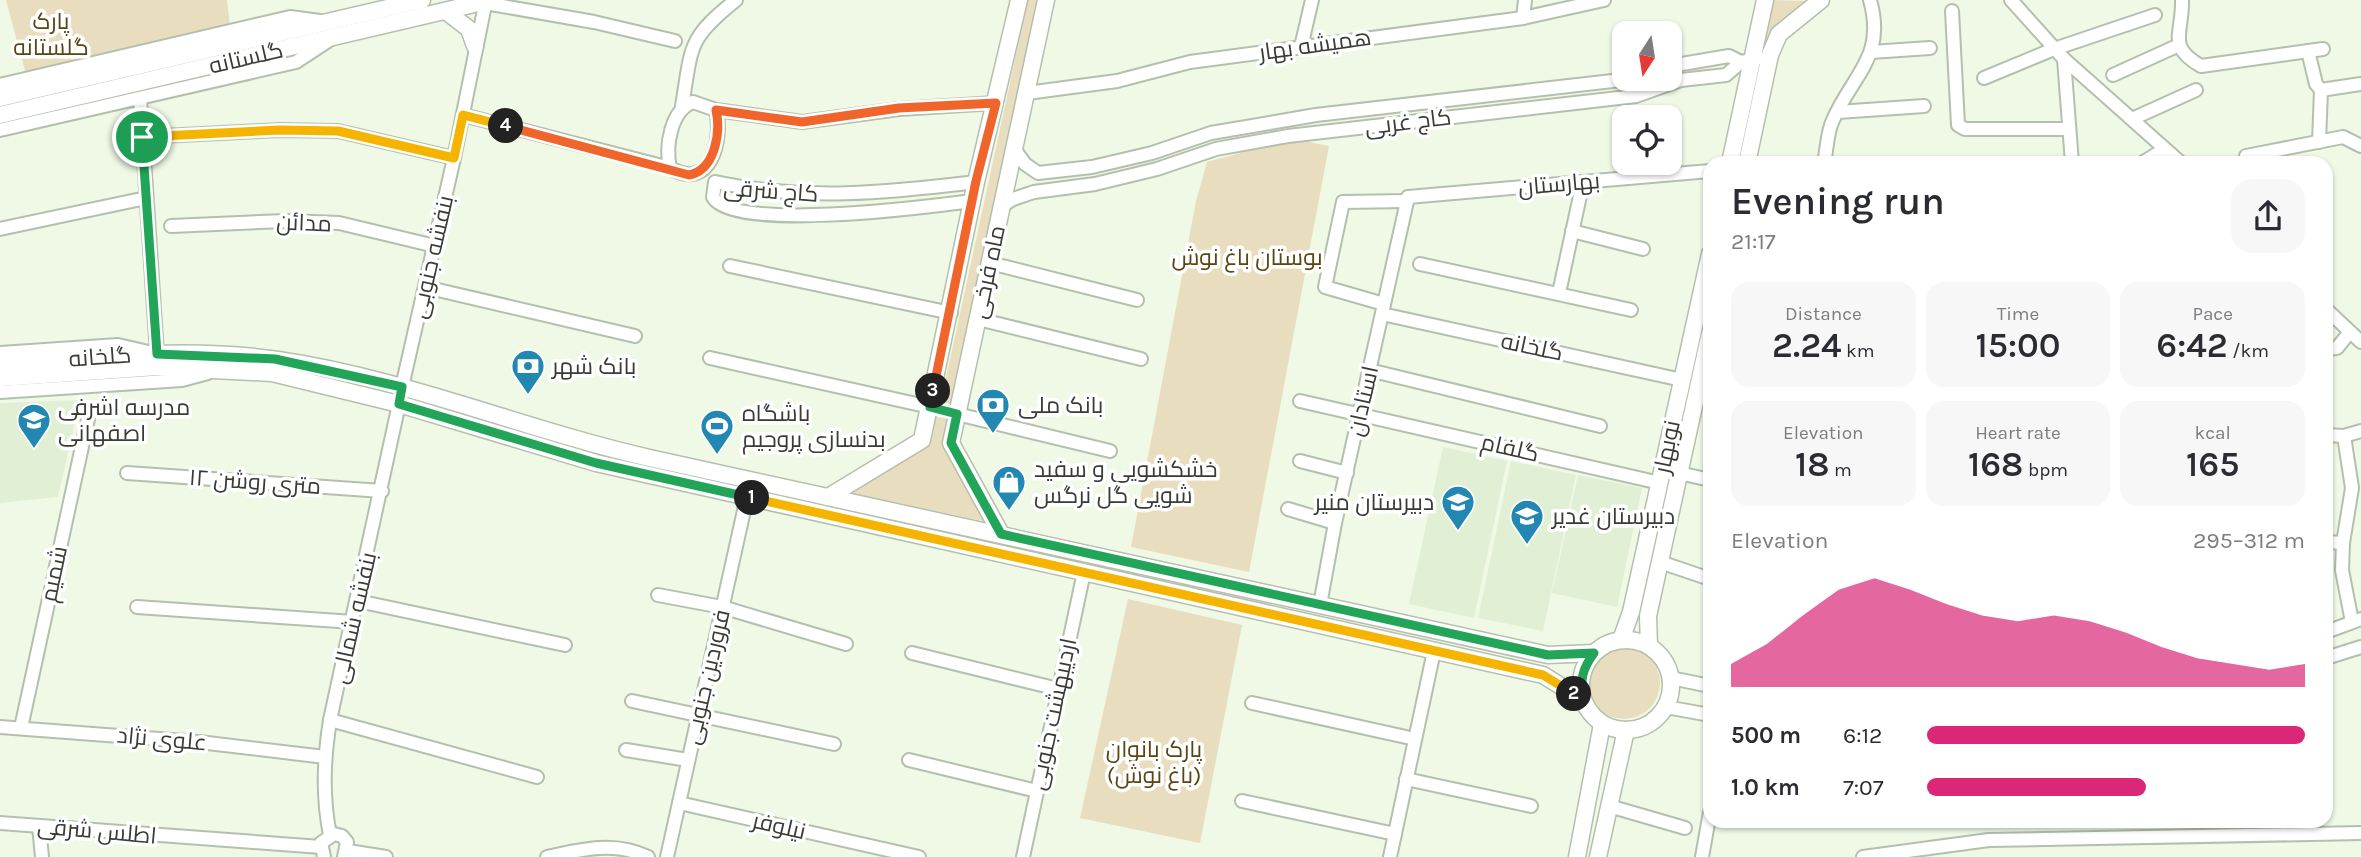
<!DOCTYPE html>
<html lang="en">
<head>
<meta charset="utf-8">
<style>
  :root { --surface:#fff; --page:#f7f7f7; --text:#2b2b33; --muted:#7c7c81; --accent:#db2777 }
  body { margin:0; font-family:Karla,Cairo,sans-serif; background:var(--page); color:var(--text); height:100vh; display:flex; flex-direction:column; font-size:26px; white-space:nowrap }
  * { box-sizing:border-box; margin:0 }
  p { font-size:23px; color:var(--muted) }
  .icon { flex:none; width:38px; height:38px; fill:none; stroke:currentColor; stroke-width:2; stroke-linecap:round; stroke-linejoin:round }
  .map { position:relative; flex:1; overflow:hidden }
  .panel { position:absolute; left:1703px; top:156px; width:630px; height:672px; display:flex; flex-direction:column; background:var(--surface); border-radius:21px; box-shadow:0 2px 5px #0004 }
  .panel>* { flex:none }
  .needle { width:46px; rotate:192deg }
  .controls { position:absolute; left:1612px; top:21px; display:grid; gap:14px }
  .controls a { display:grid; place-items:center; width:70px; height:70px; border-radius:14px; background:var(--surface); box-shadow:0 2px 5px #0004; font-size:35px }
  .pin { position:absolute; display:grid; place-items:center; width:60px; height:60px; color:#fff; margin:-30px; border:4px solid #fff; border-radius:50%; box-shadow:0 2px 7px #0007 }
  .km { position:absolute; width:35px; height:35px; margin:-18px; border-radius:50%; background:#222; color:#fff; font-size:19px; line-height:35px; text-align:center }
  .round { display:grid; place-items:center; flex:none; width:74px; height:74px; border-radius:21px; background:var(--page) }
  .head { display:flex; align-items:center; justify-content:space-between; height:119px; padding:0 28px }
  h1 { font-size:38px; font-weight:600; line-height:52px }
  .figures { display:grid; grid-template-columns:repeat(3,1fr); gap:10px; height:119px; padding:7px 28px }
  .figures div { display:grid; align-content:center; border-radius:18px; background:var(--page); text-align:center }
  .figures b { font-size:35px; font-weight:600 }
  .figures small { font-size:19px; font-weight:400 }
  .figures p { font-size:19px }
  .chart { height:196px; padding:14px 28px }
  .chart p { display:flex; justify-content:space-between }
  .chart svg { width:100%; height:126px; margin-top:7px; fill:var(--accent); opacity:.7 }
  ul { padding:0 28px; list-style:none; font-size:23px }
  li { display:grid; grid-template-columns:112px 84px 1fr; align-items:center; height:52px }
  li i { height:18px; border-radius:9px; background:var(--accent) }
  .map>svg:first-child { display:block }
</style>
</head>
<body>
<div class="map">
<svg width="2361" height="857" viewBox="0 0 2361 857">
  <rect width="100%" height="100%" fill="#eff9e6"/>
  <g fill="#e1efd5">
    <polygon points="80,400 58,497 0,503 0,403"/>
    <polygon points="1443,447 1507,461 1474,618 1409,604"/>
    <polygon points="1511,461 1576,475 1543,631 1478,618"/>
    <polygon points="1578,475 1642,488 1617,607 1552,593"/>
  </g>
  <g fill="#e8ddbe">
    <polygon points="6,0 227,0 230,26 26,75"/>
    <polygon points="1028,0 1038,0 950,404 941,401"/>
    <path d="M 1771,0 L 1815,1 C 1794,12 1774,21 1766,45 L 1760,46 Z"/>
    <polygon points="1293,139 1329,146 1249,572 1131,547 1196,201 1207,162"/>
    <polygon points="936,417 950,418 988,522 849,493 932,440"/>
    <polygon points="1128,599 1242,625 1200,843 1080,818"/>
    <circle cx="1624" cy="683" r="36"/>
  </g>
  <g fill="none" stroke-linecap="round" stroke-linejoin="round">
    <defs>
      <g id="minor">
        <polyline points="2011,0 2064,59 2181,163"/>
        <path d="M 2182,0 C 2183,34 2166,46 2201,66 L 2323,49"/>
        <polyline points="485,3 594,22 675,41"/>
        <polyline points="1952,11 1958,125 1965,129 2068,129"/>
        <polyline points="1523,18 1525,0"/>
        <polyline points="1301,47 1312,0"/>
        <polyline points="2308,51 2316,84 2321,90 2361,84"/>
        <polyline points="1871,52 1930,48"/>
        <polyline points="2064,59 2072,163"/>
        <polyline points="1670,66 1729,56 1741,62"/>
        <polyline points="2113,75 2177,46"/>
        <polyline points="1984,78 2054,49 2155,15"/>
        <polyline points="0,85 290,17 320,21"/>
        <polyline points="1027,93 1117,81 1190,62 1523,18 1604,0"/>
        <path d="M 693,102 L 716,110 C 723,140 711,192 670,168 C 665,146 671,110 693,102 Z"/>
        <path d="M 682,106 C 692,46 687,39 736,0"/>
        <polyline points="716,110 802,122 899,109 996,103"/>
        <polyline points="1838,112 1924,106"/>
        <polyline points="463,115 670,168"/>
        <polyline points="2132,119 2196,90"/>
        <polyline points="0,130 296,62 328,41"/>
        <polyline points="142,137 280,130 338,131 454,158"/>
        <polyline points="2319,142 2321,90"/>
        <polyline points="1015,150 1025,164 1038,173 1092,167 1152,153 1211,133 1316,115 1630,79"/>
        <polyline points="2246,156 2343,137 2361,146"/>
        <path d="M 1824,163 C 1827,149 1827,132 1833,120 C 1853,74 1886,57 1870,0"/>
        <polyline points="2142,163 2165,149"/>
        <path d="M 972,201 C 933,206 732,233 713,197 L 715,182 C 805,201 886,193 976,182"/>
        <polyline points="1002,206 1013,199 1034,192 1095,184 1157,169 1216,149 1288,136 1636,96 1681,80 1726,75 1741,62 1758,58"/>
        <polyline points="171,226 285,221 339,223 435,246"/>
        <polyline points="0,229 146,198"/>
        <polyline points="1572,231 1643,249"/>
        <polyline points="990,263 1137,300"/>
        <polyline points="1420,264 1631,310"/>
        <polyline points="730,266 951,313"/>
        <polyline points="425,287 635,336"/>
        <polyline points="1559,293 1583,182"/>
        <polyline points="1384,304 1325,287 1343,202 1407,201"/>
        <polyline points="2326,309 2361,342"/>
        <polyline points="1382,314 1682,380"/>
        <polyline points="978,319 1141,359"/>
        <polyline points="2326,349 2337,348 2349,333"/>
        <polyline points="0,353 118,345 157,354 140,98"/>
        <polyline points="710,358 930,407"/>
        <polyline points="1369,370 1600,426"/>
        <polyline points="402,387 454,158 486,0"/>
        <polyline points="0,392 182,380 208,373"/>
        <polyline points="1300,401 1660,483"/>
        <polyline points="957,414 1110,451"/>
        <polyline points="2326,435 2344,436 2361,431"/>
        <polyline points="2344,436 2352,488 2343,543 2342,570 2352,622"/>
        <polyline points="1300,461 1347,473"/>
        <polyline points="127,473 382,491"/>
        <polyline points="1679,473 1710,480"/>
        <polyline points="1288,509 1335,523"/>
        <polyline points="2326,542 2343,543"/>
        <polyline points="1660,562 1710,579"/>
        <polyline points="658,595 722,607 846,644"/>
        <polyline points="358,601 565,645"/>
        <polyline points="1320,605 1335,523 1408,197 1710,171"/>
        <polyline points="137,607 353,622"/>
        <polyline points="2326,632 2361,619"/>
        <polyline points="912,653 1058,689"/>
        <polyline points="2326,658 2361,647"/>
        <polyline points="1671,678 1710,686"/>
        <polyline points="632,701 834,744"/>
        <polyline points="1252,703 1415,739"/>
        <polyline points="1666,707 1710,715"/>
        <polyline points="330,720 537,777"/>
        <polyline points="0,727 199,742 325,757"/>
        <polyline points="21,728 88,419"/>
        <polyline points="626,750 688,760"/>
        <polyline points="909,760 1037,791"/>
        <polyline points="1406,779 1531,806"/>
        <polyline points="1242,801 1395,834"/>
        <polyline points="679,803 919,857"/>
        <polyline points="1609,806 1685,828"/>
        <polyline points="0,823 321,847"/>
        <polyline points="39,826 42,857"/>
        <path d="M 330,835 C 322,795 324,759 330,720 L 399,404"/>
        <polyline points="348,851 386,857"/>
        <polyline points="324,857 321,843 334,834 342,836 347,842 344,857"/>
        <path d="M 547,857 C 582,849 615,841 648,857"/>
        <polyline points="667,857 747,497"/>
        <polyline points="1023,857 1084,572"/>
        <polyline points="1390,857 1434,651"/>
        <polyline points="1702,857 1710,812"/>
        <polyline points="1863,857 1989,840 2361,833"/>
      </g>
      <g id="major">
        <polyline points="447,12 469,29 475,46"/>
        <polyline points="0,98 422,0"/>
        <polyline points="0,115 491,0"/>
        <polyline points="1730,163 1765,0"/>
        <polyline points="1747,163 1770,55 1779,34 1821,0"/>
        <path d="M 0,364 C 92,358 186,346 278,360 C 407,379 528,431 654,459 C 952,524 1250,590 1548,655 L 1594,653"/>
        <polyline points="0,378 157,367 272,373 399,404 596,463 1543,675 1583,700"/>
        <polyline points="828,497 922,440 976,182 1019,0"/>
        <polyline points="1001,534 951,443 1046,0"/>
        <polyline points="1621,640 1631,612 1710,254"/>
        <circle cx="1626" cy="685" r="45"/>
        <polyline points="1649,646 1648,616 1710,333"/>
        <polyline points="1577,857 1602,724"/>
        <polyline points="1598,857 1626,730"/>
      </g>
    </defs>
    <use href="#minor" stroke="#b5bfad" stroke-width="16"/>
    <use href="#major" stroke="#b5bfad" stroke-width="19"/>
    <use href="#minor" stroke="#fff" stroke-width="12"/>
    <use href="#major" stroke="#fff" stroke-width="16"/>
  </g>
  <g fill="none" stroke-linecap="round" stroke-linejoin="round">
    <defs>
      <polyline id="split-1" points="142,137 157,354 275,359 402,387 399,404 596,463 752,498"/>
      <polyline id="split-2" points="752,498 1543,675 1574,694"/>
      <path id="split-3" d="M 933,391 L 930,407 L 957,414 L 951,443 L 1001,534 L 1548,655 L 1594,653 C 1582,669 1580,680 1583,700 L 1574,694"/>
      <path id="split-4" d="M 506,126 L 689,175 C 715,170 721,133 716,110 L 802,122 L 899,108 L 996,103 L 976,181 L 933,391"/>
      <polyline id="split-5" points="142,137 280,130 338,131 454,158 463,115 506,126"/>
    </defs>
    <use href="#split-1" stroke="#fff" stroke-width="14"/>
    <use href="#split-2" stroke="#fff" stroke-width="14"/>
    <use href="#split-3" stroke="#fff" stroke-width="14"/>
    <use href="#split-4" stroke="#fff" stroke-width="14"/>
    <use href="#split-5" stroke="#fff" stroke-width="14"/>
    <use href="#split-1" stroke="#22a559" stroke-width="9"/>
    <use href="#split-2" stroke="#f5b400" stroke-width="9"/>
    <use href="#split-3" stroke="#22a559" stroke-width="9"/>
    <use href="#split-4" stroke="#f0652b" stroke-width="9"/>
    <use href="#split-5" stroke="#f5b400" stroke-width="9"/>
  </g>
  <defs>
    <symbol id="bank-pin" viewBox="-11 -11 22 30"><path d="M0 17L-7.5 6A9.5 9.5 0 1 1 7.5 6Z" fill="#2288b1" stroke="#fff"/><path d="M-6-4H6V4H-6ZM0-2.3a2.3 2.3 0 1 0 0 4.6a2.3 2.3 0 1 0 0-4.6Z" fill="#fff"/></symbol>
    <symbol id="school-pin" viewBox="-11 -11 22 30"><path d="M0 17L-7.5 6A9.5 9.5 0 1 1 7.5 6Z" fill="#2288b1" stroke="#fff"/><path d="M0-5L7-2L0 1L-7-2ZM-4 1L0 2.5L4 1V4Q0 6-4 4Z" fill="#fff"/></symbol>
    <symbol id="stadium-pin" viewBox="-11 -11 22 30"><path d="M0 17L-7.5 6A9.5 9.5 0 1 1 7.5 6Z" fill="#2288b1" stroke="#fff"/><path d="M0-5a6.5 5 0 1 0 0 10a6.5 5 0 1 0 0-10ZM-3.5-1.8h7v3.6h-7Z" fill="#fff"/></symbol>
    <symbol id="shop-pin" viewBox="-11 -11 22 30"><path d="M0 17L-7.5 6A9.5 9.5 0 1 1 7.5 6Z" fill="#2288b1" stroke="#fff"/><path d="M-5-2.5h2.3a2.7 3.5 0 0 1 5.4 0H5L5.5 6h-11ZM-1.5-2.5h3a1.5 2.3 0 0 0-3 0Z" fill="#fff"/></symbol>
  </defs>
  <g fill-rule="evenodd">
    <use href="#bank-pin" x="509" y="347" width="38" height="52"/>
    <use href="#bank-pin" x="974" y="386" width="38" height="52"/>
    <use href="#school-pin" x="15" y="401" width="38" height="52"/>
    <use href="#stadium-pin" x="698" y="407" width="38" height="52"/>
    <use href="#shop-pin" x="990" y="463" width="38" height="52"/>
    <use href="#school-pin" x="1439" y="483" width="38" height="52"/>
    <use href="#school-pin" x="1508" y="497" width="38" height="52"/>
  </g>
  <g text-anchor="middle" dominant-baseline="central" stroke-width="7" stroke-linejoin="round" paint-order="stroke">
    <g font-size="23" fill="#574612" stroke="#fff">
      <text x="51" y="21">پارک<tspan x="51" dy="26">گلستانه</tspan></text>
      <text x="1247" y="257">بوستان باغ نوش</text>
      <text x="1154" y="749">پارک بانوان<tspan x="1154" dy="26">(باغ نوش)</tspan></text>
    </g>
    <g font-size="23" fill="#383c34" stroke="#fff">
      <text transform="translate(1315 45) rotate(-8)">همیشه بهار</text>
      <text transform="translate(246 58) rotate(-13)">گلستانه</text>
      <text transform="translate(1408 122) rotate(-7)">کاج غربی</text>
      <text transform="translate(1559 184) rotate(-5)">بهارستان</text>
      <text transform="translate(771 191) rotate(4)">کاج شرقی</text>
      <text transform="translate(304 223) rotate(2)">مدائن</text>
      <text transform="translate(432 257) rotate(-77)">بنفشه جنوبی</text>
      <text transform="translate(988 272) rotate(-78)">ماه فرخی</text>
      <text transform="translate(1532 347) rotate(12)">گلخانه</text>
      <text transform="translate(100 357) rotate(-4)">گلخانه</text>
      <text transform="translate(1363 401) rotate(-77)">استادان</text>
      <text transform="translate(1667 447) rotate(-78)">نوبهار</text>
      <text transform="translate(1510 448) rotate(13)">گلفام</text>
      <text transform="translate(255 482) rotate(4)">۱۲ متری روشن</text>
      <text transform="translate(54 574) rotate(-78)">شمیم</text>
      <text transform="translate(354 618) rotate(-77)">بنفشه شمالی</text>
      <text transform="translate(707 677) rotate(-77)">فروردین جنوبی</text>
      <text transform="translate(1053 714) rotate(-78)">اردیبهشت جنوبی</text>
      <text transform="translate(162 739) rotate(5)">علوی نژاد</text>
      <text transform="translate(779 826) rotate(13)">نیلوفر</text>
      <text transform="translate(97 831) rotate(5)">اطلس شرقی</text>
    </g>
    <g font-size="23" fill="#383c34" stroke="#fff" text-anchor="start">
      <text x="552" y="366">بانک شهر</text>
      <text x="1018" y="405">بانک ملی</text>
      <text x="58" y="407">مدرسه اشرفی<tspan x="58" dy="26">اصفهانی</tspan></text>
      <text x="742" y="413">باشگاه<tspan x="742" dy="26">بدنسازی پروجیم</tspan></text>
      <text x="1034" y="469">خشکشویی و سفید<tspan x="1034" dy="26">شویی گل نرگس</tspan></text>
      <text x="1434" y="502" text-anchor="end">دبیرستان منیر</text>
      <text x="1552" y="516">دبیرستان غدیر</text>
    </g>
  </g>
</svg>
<div class="controls">
<a><svg class="needle" viewBox="-14 -14 28 28"><path d="M0-13l5 13h-10z" fill="#e53935"/><path d="M0 13l5-13h-10z" fill="#7c7c81"/></svg></a>
<a><svg class="icon" aria-label="locate" viewBox="0 0 24 24"><circle cx="12" cy="12" r="6"/><path d="M12 2v4M12 18v4M2 12h4M18 12h4"/></svg></a>
</div>
<div class="pin" style="left:142px;top:137px;background:#1e9e55"><svg class="icon" aria-label="arrive" viewBox="0 0 24 24"><path d="M6 21V4h12l-3 4 3 4H6"/></svg></div>
<b class="km" style="left:752px;top:498px">1</b>
<b class="km" style="left:1574px;top:694px">2</b>
<b class="km" style="left:933px;top:391px">3</b>
<b class="km" style="left:506px;top:126px">4</b>
<section class="panel">
<div class="head"><div><h1>Evening run</h1><p>21:17</p></div><a class="round"><svg class="icon" aria-label="share" viewBox="0 0 24 24"><path d="M12 15V3M7 8l5-5 5 5M5 13v7h14v-7"/></svg></a></div>
<div class="figures">
<div><p>Distance</p><b>2.24<small> km</small></b></div>
<div><p>Time</p><b>15:00</b></div>
<div><p>Pace</p><b>6:42<small> /km</small></b></div>
</div>
<div class="figures">
<div><p>Elevation</p><b>18<small> m</small></b></div>
<div><p>Heart rate</p><b>168<small> bpm</small></b></div>
<div><p>kcal</p><b>165</b></div>
</div>
<div class="chart"><p><span>Elevation</span>295–312 m</p>
<svg viewBox="0 0 160 44" preserveAspectRatio="none"><path d="M0 44V36L10 29L20 19L30 10L40 6L50 10L60 15L70 19L80 21L90 19L100 21L110 25L120 30L130 34L140 36L150 38L160 36V44z"/></svg>
</div>
<ul>
<li><b>500 m</b>6:12<i style="width:100%"></i></li>
<li><b>1.0 km</b>7:07<i style="width:58%"></i></li>
</ul>
</section>
</div>
</body>
</html>
